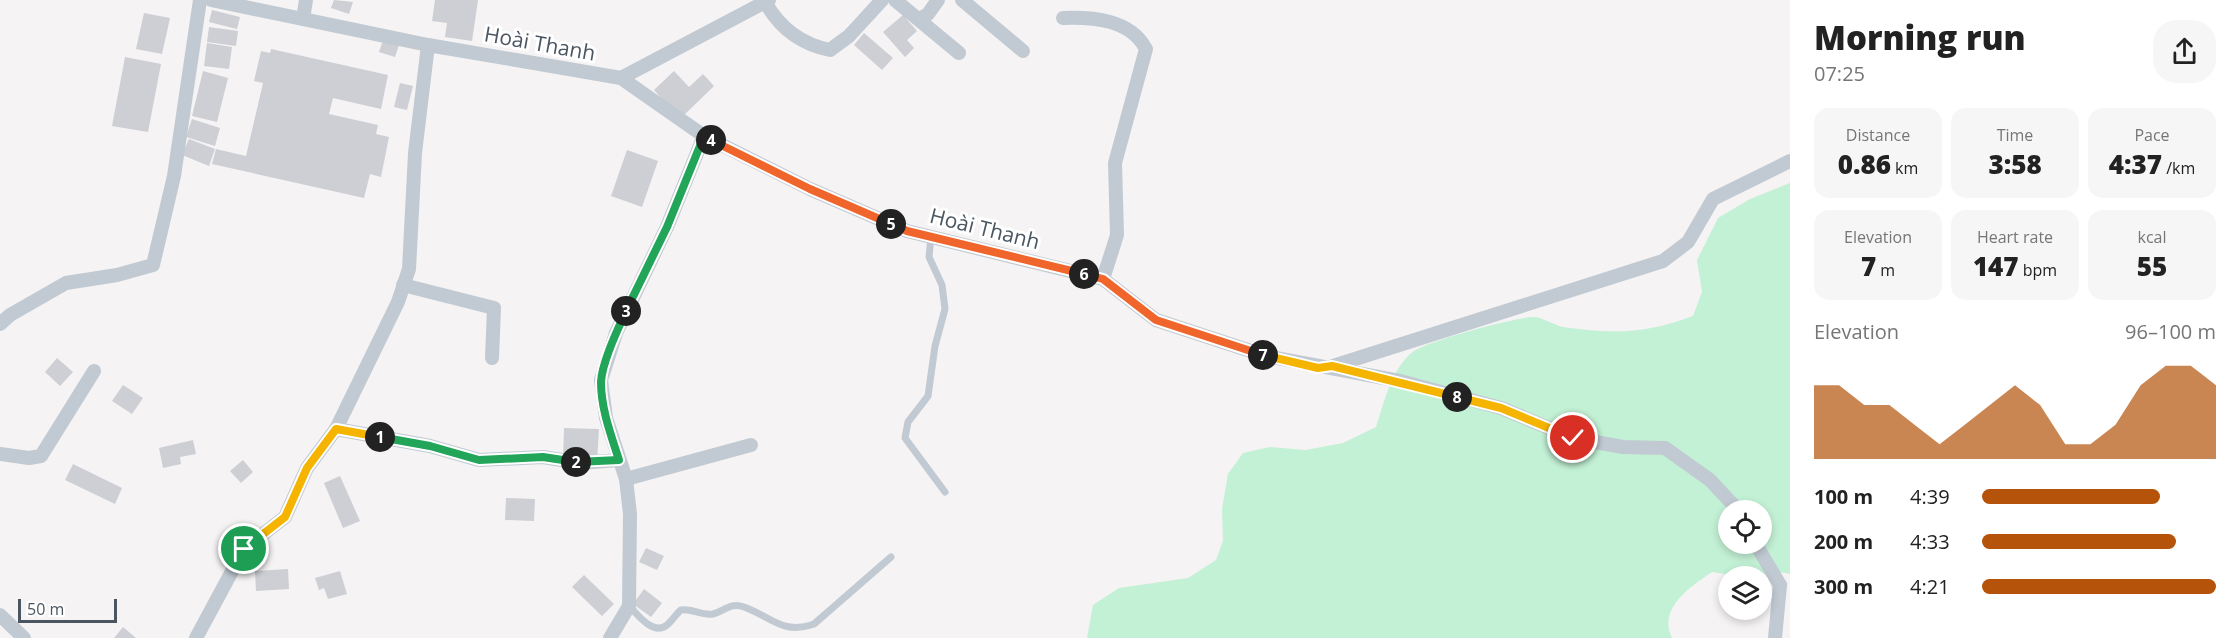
<!DOCTYPE html>
<html lang="en">
<head>
<meta charset="utf-8">
<style>
  :root { --surface:#fff; --page:#f6f6f6; --text:#222; --muted:#767676; --accent:#b45309 }
  body { margin:0; font-family:"Open Sans",sans-serif; background:var(--page); color:var(--text); height:100vh; display:flex; flex-direction:column; font-size:22px; white-space:nowrap }
  * { box-sizing:border-box; margin:0 }
  p { font-size:20px; color:var(--muted) }
  .icon { flex:none; width:33px; height:33px; fill:none; stroke:currentColor; stroke-width:2; stroke-linecap:round; stroke-linejoin:round }
  .map { position:relative; flex:1; overflow:hidden }
  .side { display:flex; flex-direction:column; background:var(--surface); width:450px }
  .side>* { flex:none }
  .fabs { position:absolute; left:1718px; top:500px; display:grid; gap:12px }
  .fabs a { display:grid; place-items:center; width:54px; height:54px; border-radius:50%; background:var(--surface); box-shadow:0 3px 9px #0003; font-size:30px }
  .scale { position:absolute; left:18px; bottom:15px; width:99px; box-sizing:border-box; padding-left:6px; border:3px solid #4a5661; border-top:0; font-size:16px; line-height:21px; white-space:nowrap; color:#4a5661; -webkit-text-stroke:4px #fff; paint-order:stroke }
  .pin { position:absolute; display:grid; place-items:center; width:51px; height:51px; color:#fff; margin:-26px; border:3px solid #fff; border-radius:50%; box-shadow:0 2px 6px #0007 }
  .km { position:absolute; width:30px; height:30px; margin:-15px; border-radius:50%; background:#222; color:#fff; font-size:16px; line-height:30px; text-align:center }
  .round { display:grid; place-items:center; flex:none; width:63px; height:63px; border-radius:24px; background:var(--page) }
  .summary { display:flex; align-items:center; justify-content:space-between; height:102px; padding:0 24px }
  h1 { font-size:33px; font-weight:800; line-height:45px }
  .metrics { display:grid; grid-template-columns:repeat(3,1fr); gap:9px; height:102px; padding:6px 24px }
  .metrics div { display:grid; align-content:center; border-radius:15px; background:var(--page); text-align:center }
  .metrics b { font-size:26px; font-weight:800 }
  .metrics small { font-size:16px; font-weight:400 }
  .metrics p { font-size:16px }
  .chart { height:168px; padding:12px 24px }
  .chart p { display:flex; justify-content:space-between }
  .chart svg { width:100%; height:108px; margin-top:6px; fill:var(--accent); opacity:.7 }
  ul { padding:0 24px; list-style:none; font-size:20px }
  li { display:grid; grid-template-columns:96px 72px 1fr; align-items:center; height:45px }
  li i { height:15px; border-radius:8px; background:var(--accent) }
  main { display:flex; flex:1; min-height:0 }
  .map>svg:first-child { display:block }
</style>
</head>
<body>
<main>
<div class="map">
<svg width="1790" height="638" viewBox="0 0 1790 638">
  <rect width="100%" height="100%" fill="#f5f3f3"/>
  <path fill="#c3f1d5" fill-rule="evenodd" d="M 1790,183 L 1790,574 C 1776,570 1770,575 1756,576 C 1741,577 1727,574 1712,572 C 1691,586 1657,609 1672,638 L 1087,638 L 1093,605 L 1119,588 L 1188,578 L 1216,560 L 1223,541 L 1222,509 L 1228,474 L 1243,453 L 1270,447 L 1306,450 L 1343,443 L 1376,427 C 1385,401 1391,368 1414,351 C 1428,341 1516,317 1533,317 C 1543,317 1553,325 1563,327 C 1612,334 1646,334 1693,316 L 1702,292 L 1697,260 L 1718,218 L 1750,199 ZM 1728,510 L 1761,510 L 1761,543 L 1728,543 Z"/>
  <g fill="#cdcfd5">
    <polygon points="334,0 353,2 349,14 331,8"/>
    <polygon points="435,0 478,0 472,41 445,37 447,23 432,21"/>
    <polygon points="212,10 240,17 237,29 209,22"/>
    <polygon points="144,13 170,18 162,54 136,49"/>
    <polygon points="903,15 917,31 907,40 914,48 905,57 883,32"/>
    <polygon points="209,27 238,31 236,46 207,42"/>
    <polygon points="864,33 893,58 882,70 854,45"/>
    <polygon points="383,40 399,45 395,57 379,52"/>
    <polygon points="207,43 232,47 229,69 204,66"/>
    <polygon points="271,49 388,75 381,109 333,98 329,114 378,125 376,134 389,137 381,177 370,174 364,198 212,164 216,149 246,156 263,83 254,81 261,51 270,53"/>
    <polygon points="125,57 161,64 148,132 112,126"/>
    <polygon points="203,71 228,78 217,122 192,116"/>
    <polygon points="674,71 689,87 703,74 714,86 680,119 654,90"/>
    <polygon points="400,83 413,86 407,110 394,107"/>
    <polygon points="192,119 220,128 215,146 186,137"/>
    <polygon points="189,139 215,149 209,166 182,155"/>
    <polygon points="627,150 658,161 642,207 611,196"/>
    <polygon points="57,358 73,372 60,386 45,372"/>
    <polygon points="123,385 143,398 132,414 112,401"/>
    <polygon points="564,428 599,429 597,461 563,459"/>
    <polygon points="193,440 196,454 180,457 181,464 163,468 159,448"/>
    <polygon points="243,460 253,472 241,483 230,471"/>
    <polygon points="73,464 122,488 115,504 65,480"/>
    <polygon points="340,476 360,521 343,528 324,483"/>
    <polygon points="506,498 535,499 534,521 505,520"/>
    <polygon points="646,548 664,556 657,570 639,562"/>
    <polygon points="288,569 289,589 256,591 255,571"/>
    <polygon points="340,571 347,594 328,599 324,588 319,590 315,578"/>
    <polygon points="584,575 614,604 602,616 572,587"/>
    <polygon points="644,589 662,603 651,617 633,604"/>
    <polygon points="123,627 136,638 114,638"/>
  </g>
  <g fill="none" stroke-linecap="round" stroke-linejoin="round">
    <g stroke="#c1cad2" stroke-width="7">
      <polyline points="931,237 929,257 942,285 945,309 935,346 928,396 908,422 905,438 945,492"/>
      <path d="M 629,606 C 638,615 653,636 667,625 C 672,621 676,614 681,610 C 691,608 702,616 713,614 C 725,611 730,602 744,607 C 772,617 782,635 814,624 L 891,557"/>
    </g>
    <g stroke="#c1cad2" stroke-width="14">
      <polyline points="211,0 428,45 621,78 704,136 810,189 907,231 1103,279 1156,320 1266,356 1400,381 1501,408 1573,438 1623,447 1665,448 1710,480 1738,510"/>
      <path d="M 764,0 C 779,28 800,44 830,50 L 849,36 L 882,0"/>
      <polyline points="895,0 959,53"/>
      <polyline points="962,0 1023,51"/>
      <path d="M 1063,18 C 1093,17 1130,19 1146,49 L 1115,163 L 1117,235 L 1103,279"/>
      <polyline points="303,19 306,0"/>
      <polyline points="920,19 928,14 938,0"/>
      <polyline points="621,78 769,0"/>
      <polyline points="403,285 494,308 492,358"/>
      <polyline points="0,324 10,315 66,283 117,275 153,265 174,176 200,0"/>
      <polyline points="1333,366 1663,261 1688,242 1713,199 1790,161"/>
      <polyline points="336,429 430,446 479,460 543,457 580,463 619,460"/>
      <polyline points="0,454 29,458 41,456 94,371"/>
      <polyline points="626,479 751,445"/>
      <polyline points="1755,543 1780,585"/>
      <polyline points="0,615 24,638"/>
      <polyline points="196,638 244,549 285,517 307,468 336,429 398,302 409,269 415,153 428,45"/>
      <polyline points="610,638 629,606 630,514 626,479 606,418 601,380 616,333 667,227 704,136"/>
      <polyline points="1775,638 1780,585"/>
    </g>
  </g>
  <g fill="none" stroke-linecap="round" stroke-linejoin="round">
    <defs>
      <polyline id="split-1" points="244,549 285,517 307,468 336,429 380,437"/>
      <polyline id="split-2" points="380,437 430,446 479,460 543,457 576,462"/>
      <path id="split-3" d="M 576,462 L 619,460 C 611,435 601,409 601,382 C 602,362 618,329 626,311"/>
      <polyline id="split-4" points="626,311 667,227 704,136 711,140"/>
      <polyline id="split-5" points="711,140 810,189 891,224"/>
      <polyline id="split-6" points="891,224 907,231 1084,274"/>
      <polyline id="split-7" points="1084,274 1103,279 1156,320 1263,355"/>
      <polyline id="split-8" points="1263,355 1318,368 1332,366 1457,397"/>
      <polyline id="split-9" points="1457,397 1501,408 1573,438"/>
    </defs>
    <use href="#split-1" stroke="#fff" stroke-width="12"/>
    <use href="#split-2" stroke="#fff" stroke-width="12"/>
    <use href="#split-3" stroke="#fff" stroke-width="12"/>
    <use href="#split-4" stroke="#fff" stroke-width="12"/>
    <use href="#split-5" stroke="#fff" stroke-width="12"/>
    <use href="#split-6" stroke="#fff" stroke-width="12"/>
    <use href="#split-7" stroke="#fff" stroke-width="12"/>
    <use href="#split-8" stroke="#fff" stroke-width="12"/>
    <use href="#split-9" stroke="#fff" stroke-width="12"/>
    <use href="#split-1" stroke="#f5b400" stroke-width="8"/>
    <use href="#split-2" stroke="#22a559" stroke-width="8"/>
    <use href="#split-3" stroke="#22a559" stroke-width="8"/>
    <use href="#split-4" stroke="#22a559" stroke-width="8"/>
    <use href="#split-5" stroke="#f0652b" stroke-width="8"/>
    <use href="#split-6" stroke="#f0652b" stroke-width="8"/>
    <use href="#split-7" stroke="#f0652b" stroke-width="8"/>
    <use href="#split-8" stroke="#f5b400" stroke-width="8"/>
    <use href="#split-9" stroke="#f5b400" stroke-width="8"/>
  </g>
  <g text-anchor="middle" dominant-baseline="central" stroke-width="6" stroke-linejoin="round" paint-order="stroke">
    <g font-size="21" fill="#4a5661" stroke="#fff">
      <text transform="translate(540 43) rotate(10)">Hoài Thanh</text>
      <text transform="translate(985 228) rotate(14)">Hoài Thanh</text>
    </g>
  </g>
</svg>
<div class="fabs">
<a><svg class="icon" aria-label="locate" viewBox="0 0 24 24"><circle cx="12" cy="12" r="6"/><path d="M12 2v4M12 18v4M2 12h4M18 12h4"/></svg></a>
<a><svg class="icon" aria-label="layers" viewBox="0 0 24 24"><path d="M12 4l9 5-9 5-9-5zM3 14l9 5 9-5"/></svg></a>
</div>
<div class="scale">50 m</div>
<div class="pin" style="left:244px;top:549px;background:#1e9e55"><svg class="icon" aria-label="arrive" viewBox="0 0 24 24"><path d="M6 21V4h12l-3 4 3 4H6"/></svg></div>
<div class="pin" style="left:1573px;top:438px;background:#d93025"><svg class="icon" aria-label="check" viewBox="0 0 24 24"><path d="M5 12l5 5 9-10"/></svg></div>
<b class="km" style="left:380px;top:437px">1</b>
<b class="km" style="left:576px;top:462px">2</b>
<b class="km" style="left:626px;top:311px">3</b>
<b class="km" style="left:711px;top:140px">4</b>
<b class="km" style="left:891px;top:224px">5</b>
<b class="km" style="left:1084px;top:274px">6</b>
<b class="km" style="left:1263px;top:355px">7</b>
<b class="km" style="left:1457px;top:397px">8</b>
</div>
<section class="side">
<div class="summary"><div><h1>Morning run</h1><p>07:25</p></div><a class="round"><svg class="icon" aria-label="share" viewBox="0 0 24 24"><path d="M12 15V3M7 8l5-5 5 5M5 13v7h14v-7"/></svg></a></div>
<div class="metrics">
<div><p>Distance</p><b>0.86<small> km</small></b></div>
<div><p>Time</p><b>3:58</b></div>
<div><p>Pace</p><b>4:37<small> /km</small></b></div>
</div>
<div class="metrics">
<div><p>Elevation</p><b>7<small> m</small></b></div>
<div><p>Heart rate</p><b>147<small> bpm</small></b></div>
<div><p>kcal</p><b>55</b></div>
</div>
<div class="chart"><p><span>Elevation</span>96–100 m</p>
<svg viewBox="0 0 160 44" preserveAspectRatio="none"><path d="M0 44V14L10 14L20 22L30 22L40 30L50 38L60 30L70 22L80 14L90 22L100 38L110 38L120 30L130 14L140 6L150 6L160 14V44z"/></svg>
</div>
<ul>
<li><b>100 m</b>4:39<i style="width:76%"></i></li>
<li><b>200 m</b>4:33<i style="width:83%"></i></li>
<li><b>300 m</b>4:21<i style="width:100%"></i></li>
</ul>
</section>
</main>
</body>
</html>
